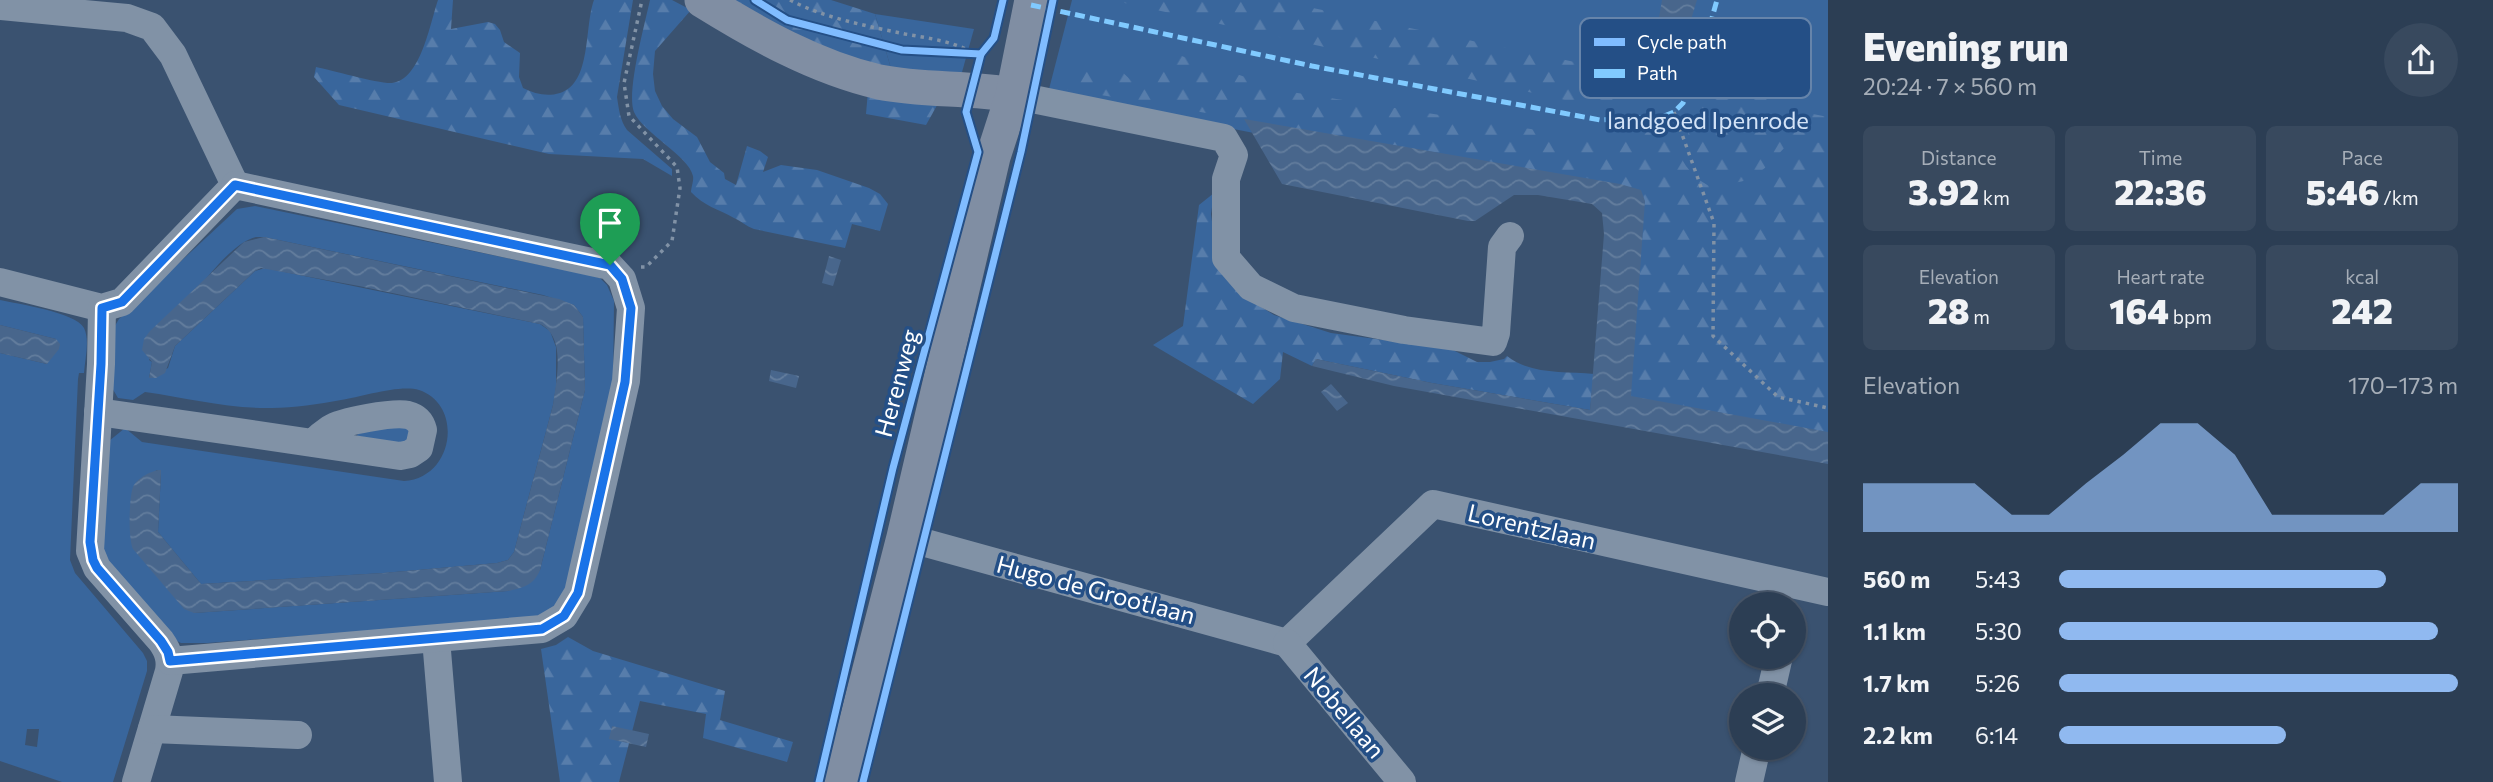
<!DOCTYPE html>
<html lang="en">
<head>
<meta charset="utf-8">
<style>
  :root { --surface:#2c3e54; --page:#38495e; --text:#f1f3f6; --muted:#a6aeb8; --line:#48576b; --accent:#90b9f0 }
  body { margin:0; font-family:Commissioner,sans-serif; background:var(--page); color:var(--text); height:100vh; display:flex; flex-direction:column; font-size:26px; white-space:nowrap }
  * { box-sizing:border-box; margin:0 }
  p { font-size:23px; color:var(--muted) }
  .icon { flex:none; width:38px; height:38px; fill:none; stroke:currentColor; stroke-width:2; stroke-linecap:round; stroke-linejoin:round }
  .map { position:relative; flex:1; overflow:hidden }
  .drawer { display:flex; flex-direction:column; background:var(--surface); width:665px }
  .drawer>* { flex:none }
  .tools { position:absolute; left:1729px; top:592px; display:grid; gap:14px }
  .tools a { display:grid; place-items:center; width:77px; height:77px; border-radius:50%; background:var(--surface); box-shadow:0 2px 5px #0004,0 0 0 2px var(--line); font-size:35px }
  .pin { position:absolute; display:grid; place-items:center; width:60px; height:60px; color:#fff; margin:-72px -30px; border-radius:50% 50% 50% 0; rotate:-45deg; box-shadow:0 0 7px #0007 }
  .pin .icon { rotate:45deg }
  .round { display:grid; place-items:center; flex:none; width:74px; height:74px; border-radius:37px; background:var(--page) }
  .head { display:flex; align-items:center; justify-content:space-between; height:119px; padding:0 35px }
  h1 { font-size:38px; font-weight:800; line-height:52px }
  .figures { display:grid; grid-template-columns:repeat(3,1fr); gap:10px; height:119px; padding:7px 35px }
  .figures div { display:grid; align-content:center; border-radius:10px; background:var(--page); text-align:center }
  .figures b { font-size:35px; font-weight:800 }
  .figures small { font-size:19px; font-weight:400 }
  .figures p { font-size:19px }
  .chart { height:196px; padding:14px 35px }
  .chart p { display:flex; justify-content:space-between }
  .chart svg { width:100%; height:126px; margin-top:7px; fill:var(--accent); opacity:.7 }
  ul { padding:0 35px; list-style:none; font-size:23px }
  li { display:grid; grid-template-columns:112px 84px 1fr; align-items:center; height:52px }
  li i { height:18px; border-radius:9px; background:var(--accent) }
  main { display:flex; flex:1; min-height:0 }
  .map>svg:first-child { display:block }
</style>
</head>
<body>
<main>
<div class="map">
<svg width="1828" height="782" viewBox="0 0 1828 782">
  <defs>
    <pattern id="forest-firs" width="22" height="20" patternUnits="userSpaceOnUse" patternTransform="scale(1.75)"><rect width="22" height="20" fill="#39669c"/><path d="M5 1l3.5 6h-7zM16 11l3.5 6h-7z" fill="#577dab"/></pattern>
    <pattern id="water-waves" width="16" height="10" patternUnits="userSpaceOnUse" patternTransform="scale(1.75)"><rect width="16" height="10" fill="#48668c"/><path d="M0 5q4-4 8 0t8 0" fill="none" stroke="#637d9d"/></pattern>
  </defs>
  <rect width="100%" height="100%" fill="#3a5270"/>
  <g fill="#39669c" fill-rule="evenodd">
    <polygon points="1072,0 1828,0 1828,444 1601,403 1625,205 1048,93"/>
    <polygon points="875,14 974,29 959,83 892,72"/>
    <path d="M 255,206 L 589,275 L 600,278 L 607,285 L 614,301 L 613,391 L 564,596 L 542,618 L 207,643 L 181,643 L 173,639 L 100,551 L 109,441 L 125,428 L 142,442 L 404,481 C 454,478 464,405 419,390 C 400,384 361,397 341,400 C 319,404 294,408 272,408 C 230,409 187,398 145,392 L 133,400 L 118,398 L 111,386 L 113,329 L 119,319 L 237,209 ZM 256,237 L 264,237 L 543,295 L 574,305 L 583,317 L 585,390 L 540,570 L 508,591 L 194,613 L 134,487 L 157,470 L 161,473 L 158,532 L 201,584 L 383,573 L 497,563 L 508,560 L 514,552 L 553,405 L 556,387 L 556,347 L 550,331 L 540,324 L 265,268 L 255,271 L 175,346 L 168,368 L 149,378 L 152,362 L 149,360 C 170,329 221,245 256,237 Z"/>
    <path d="M 0,300 C 18,304 75,312 84,328 C 90,340 85,359 84,373 L 79,373 L 78,379 L 70,560 L 75,573 L 143,653 L 147,661 L 147,671 L 113,782 L 62,782 L 0,761 L 0,353 L 47,364 L 56,339 L 0,325 ZM 27,729 L 39,729 L 37,747 L 25,745 Z"/>
    <polygon points="410,425 407,445 357,436 359,431"/>
  </g>
  <g fill="url(#forest-firs)">
    <path d="M 438,0 L 453,0 L 451,29 L 488,22 L 495,24 L 500,30 L 504,42 L 520,53 L 519,77 L 523,88 C 535,94 547,97 560,93 C 592,83 584,27 594,0 L 633,0 L 617,97 C 619,110 620,120 627,130 L 672,169 L 672,176 L 643,159 L 549,154 L 339,105 L 314,77 L 316,67 C 331,70 379,84 392,83 C 421,80 430,23 438,0 Z"/>
    <path d="M 650,0 L 672,0 L 691,10 L 655,51 L 653,74 L 655,91 L 662,106 L 673,119 L 697,137 L 710,162 L 724,173 L 725,179 L 736,185 L 747,146 L 760,151 L 768,157 L 763,172 L 781,165 L 817,170 L 869,188 L 880,194 L 888,204 L 880,231 L 852,224 L 845,248 L 754,229 C 746,226 741,221 734,218 C 718,209 704,206 691,192 C 691,188 694,180 693,176 C 689,156 643,133 634,112 C 626,93 645,23 650,0 Z"/>
    <polygon points="724,0 831,0 875,14 892,72 833,51"/>
    <polygon points="1111,0 1274,0 1628,73 1643,97 1610,110"/>
    <path d="M 1717,20 C 1747,31 1778,42 1776,80 C 1775,93 1771,106 1770,118 L 1795,124 L 1798,111 L 1828,117 L 1828,133 C 1780,133 1786,157 1752,177 C 1738,185 1725,184 1712,176 C 1695,165 1687,139 1687,119 C 1687,109 1693,97 1696,88 C 1703,65 1710,43 1717,20 Z"/>
    <path d="M 1142,43 L 1291,92 L 1544,131 L 1576,139 L 1616,137 L 1639,142 L 1652,125 L 1669,122 C 1679,137 1676,152 1686,166 C 1707,195 1744,200 1770,175 C 1781,165 1788,152 1802,146 C 1810,141 1819,143 1828,143 L 1828,432 L 1631,396 L 1645,201 L 1620,184 L 1054,87 L 1060,65 L 1102,75 L 1119,69 L 1134,83 L 1149,85 L 1155,70 Z"/>
    <polygon points="868,91 940,100 926,125 866,114"/>
    <path d="M 1214,193 L 1211,214 L 1214,237 L 1255,303 L 1274,315 L 1331,333 L 1451,349 L 1477,362 L 1490,362 L 1504,359 L 1507,356 C 1531,375 1564,371 1594,374 L 1590,410 L 1432,383 L 1316,359 L 1312,366 L 1283,352 L 1280,379 L 1253,404 L 1153,345 L 1183,326 L 1199,205 Z"/>
    <polygon points="568,637 593,651 725,691 720,720 793,742 787,762 703,738 706,714 640,701 619,782 560,782 541,649 556,645"/>
  </g>
  <g fill="url(#water-waves)">
    <polygon points="1662,0 1697,0 1672,82 1649,77"/>
    <polygon points="1244,119 1620,184 1641,190 1645,201 1631,396 1828,432 1828,464 1394,386 1312,366 1316,359 1432,383 1590,410 1604,234 1602,213 1592,204 1538,195 1514,195 1475,221 1468,221 1282,184"/>
    <path d="M 264,237 L 559,299 L 574,305 L 583,317 L 585,390 L 540,570 C 534,585 523,588 508,591 L 194,613 L 184,609 L 133,549 C 128,539 129,498 133,487 C 137,478 152,470 161,470 L 161,473 L 158,532 L 201,584 L 383,573 L 497,563 L 508,560 L 514,552 L 553,405 C 556,381 567,337 540,324 L 359,286 L 261,268 L 255,271 L 175,346 L 165,373 L 156,378 L 149,378 L 152,362 L 142,350 L 144,339 L 150,331 L 244,242 Z"/>
    <polygon points="829,256 841,260 833,286 822,283"/>
    <polygon points="0,325 56,339 60,344 59,349 47,364 0,353"/>
    <polygon points="771,370 799,376 796,388 769,381"/>
    <polygon points="1331,384 1348,403 1337,411 1321,392"/>
    <polygon points="612,726 649,734 646,747 609,739"/>
  </g>
  <g fill="none" stroke-linecap="round" stroke-linejoin="round">
    <g stroke="#8192a6" stroke-width="3.5" stroke-dasharray="3.5 5" stroke-linecap="butt">
      <path d="M 790,0 C 824,18 867,26 905,34 C 928,38 951,41 972,52"/>
      <polyline points="1674,112 1714,223 1713,336 1778,397 1828,408"/>
      <polyline points="641,267 646,267 672,241 680,188 677,167 629,116 624,83 642,0"/>
    </g>
    <g stroke="#8192a6" stroke-width="28">
      <polyline points="0,6 127,18 152,27 173,55 235,185 122,302 102,308 0,282"/>
      <polyline points="1013,95 1224,138 1234,155 1226,179 1226,258 1251,287 1294,308 1404,330 1493,342 1496,333 1502,247 1510,236"/>
      <path d="M 102,308 L 101,364 L 90,551 L 97,568 L 161,641 C 168,651 171,659 169,671 L 136,782"/>
      <path d="M 98,412 C 199,426 299,441 400,456 L 410,454 L 419,448 L 423,430 C 421,422 416,417 408,415 C 394,412 342,421 330,429 C 324,433 318,438 313,443"/>
      <polyline points="904,537 1287,643"/>
      <polyline points="436,639 448,782"/>
      <polyline points="1287,643 1433,504 1828,592"/>
      <polyline points="1287,643 1402,782"/>
      <polyline points="170,661 542,629 564,616 578,593 626,381 631,308 622,279 610,266 235,185"/>
      <polyline points="1770,695 1779,656"/>
      <polyline points="152,729 298,735"/>
      <polyline points="1749,782 1757,747"/>
    </g>
    <g stroke="#808ea3" stroke-width="35">
      <path d="M 702,0 C 757,34 815,67 879,82 C 923,91 969,87 1013,95"/>
      <polyline points="841,782 904,537 993,157 1013,95 1032,0"/>
    </g>
    <polyline stroke="#80caff" stroke-width="5" stroke-dasharray="10 5" stroke-linecap="butt" points="1031,5 1312,66 1600,120 1662,117 1674,112 1683,103 1701,57 1717,0"/>
    <defs>
      <g id="cycleway">
        <polyline points="755,0 787,20 902,50 981,54"/>
        <polyline points="819,782 893,468 978,152 966,112 981,54 994,38 1003,0"/>
        <polyline points="863,782 1021,152 1053,0"/>
      </g>
    </defs>
    <use href="#cycleway" stroke="#244f86" stroke-width="11"/>
    <use href="#cycleway" stroke="#80bcff" stroke-width="7"/>
  </g>
  <g fill="none" stroke-linecap="round" stroke-linejoin="round">
    <defs>
      <polygon id="route" points="235,185 610,265 622,279 631,308 625,382 578,593 564,616 542,629 170,661 168,652 161,641 97,568 93,560 90,542 101,364 102,308 122,302"/>
    </defs>
    <use href="#route" stroke="#fff" stroke-width="14"/>
    <use href="#route" stroke="#1a73e8" stroke-width="9"/>
  </g>
  <g text-anchor="middle" dominant-baseline="central" stroke-width="7" stroke-linejoin="round" paint-order="stroke">
    <g font-size="24" fill="#d3e3f7" stroke="#244f86">
      <text x="1708" y="119">landgoed Ipenrode</text>
    </g>
    <g font-size="24" fill="#fff" stroke="#244f86">
      <text transform="translate(896 383) rotate(-75)">Herenweg</text>
      <text transform="translate(1532 526) rotate(13)">Lorentzlaan</text>
      <text transform="translate(1096 589) rotate(15)">Hugo de Grootlaan</text>
      <text transform="translate(1345 712) rotate(50)">Nobellaan</text>
    </g>
  </g>
  <rect x="1580" y="18" width="231" height="80" rx="10" fill="#244f86" stroke="#6684aa" stroke-width="2"/>
  <rect x="1594" y="38" width="31" height="8" fill="#80bcff"/>
  <rect x="1594" y="69" width="31" height="9" fill="#80caff"/>
  <g font-size="19" fill="#fff">
    <text x="1637" y="49">Cycle path</text>
    <text x="1637" y="80">Path</text>
  </g>
</svg>
<div class="tools">
<a><svg class="icon" aria-label="locate" viewBox="0 0 24 24"><circle cx="12" cy="12" r="6"/><path d="M12 2v4M12 18v4M2 12h4M18 12h4"/></svg></a>
<a><svg class="icon" aria-label="layers" viewBox="0 0 24 24"><path d="M12 4l9 5-9 5-9-5zM3 14l9 5 9-5"/></svg></a>
</div>
<div class="pin" style="left:610px;top:265px;background:#1e9e55"><svg class="icon" aria-label="arrive" viewBox="0 0 24 24"><path d="M6 21V4h12l-3 4 3 4H6"/></svg></div>
</div>
<section class="drawer">
<div class="head"><div><h1>Evening run</h1><p>20:24 · 7 × 560 m</p></div><a class="round"><svg class="icon" aria-label="share" viewBox="0 0 24 24"><path d="M12 15V3M7 8l5-5 5 5M5 13v7h14v-7"/></svg></a></div>
<div class="figures">
<div><p>Distance</p><b>3.92<small> km</small></b></div>
<div><p>Time</p><b>22:36</b></div>
<div><p>Pace</p><b>5:46<small> /km</small></b></div>
</div>
<div class="figures">
<div><p>Elevation</p><b>28<small> m</small></b></div>
<div><p>Heart rate</p><b>164<small> bpm</small></b></div>
<div><p>kcal</p><b>242</b></div>
</div>
<div class="chart"><p><span>Elevation</span>170–173 m</p>
<svg viewBox="0 0 160 44" preserveAspectRatio="none"><path d="M0 44V27L10 27L20 27L30 27L40 38L50 38L60 27L70 17L80 6L90 6L100 17L110 38L120 38L130 38L140 38L150 27L160 27V44z"/></svg>
</div>
<ul>
<li><b>560 m</b>5:43<i style="width:82%"></i></li>
<li><b>1.1 km</b>5:30<i style="width:95%"></i></li>
<li><b>1.7 km</b>5:26<i style="width:100%"></i></li>
<li><b>2.2 km</b>6:14<i style="width:57%"></i></li>
</ul>
</section>
</main>
</body>
</html>
